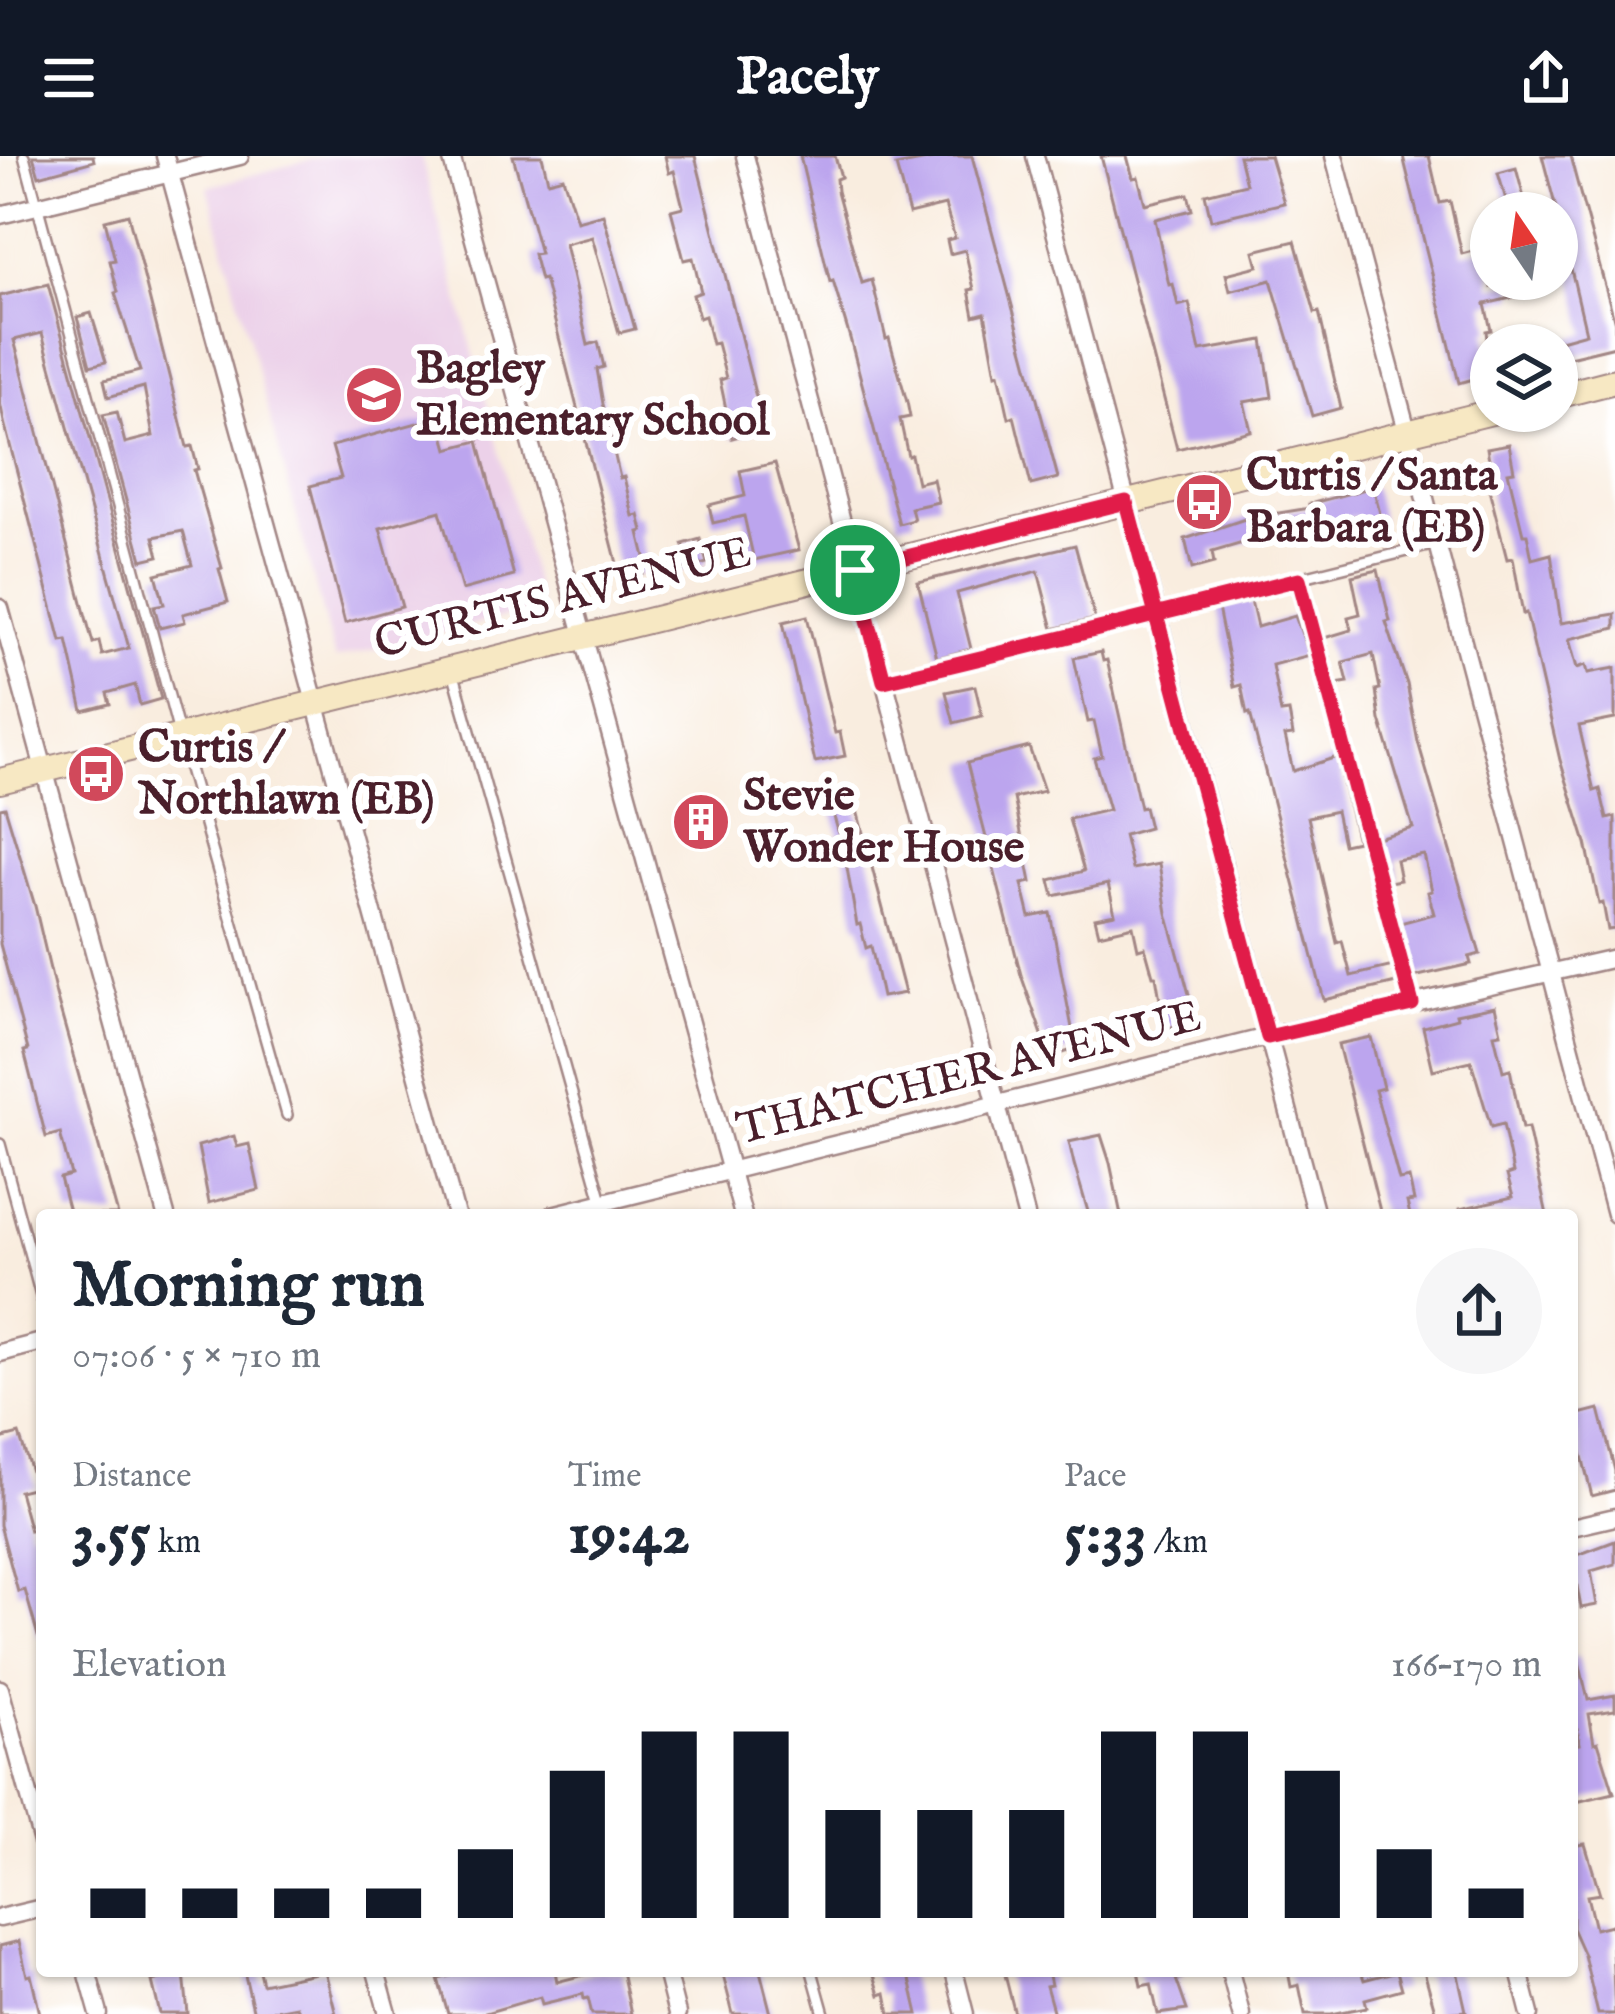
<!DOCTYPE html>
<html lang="en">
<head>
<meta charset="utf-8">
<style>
  :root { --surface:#fff; --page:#f6f6f7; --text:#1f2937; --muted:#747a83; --accent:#111827 }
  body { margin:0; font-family:"IM FELL English",serif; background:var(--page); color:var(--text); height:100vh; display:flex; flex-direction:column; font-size:45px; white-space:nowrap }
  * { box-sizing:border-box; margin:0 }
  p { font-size:39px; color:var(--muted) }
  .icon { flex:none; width:66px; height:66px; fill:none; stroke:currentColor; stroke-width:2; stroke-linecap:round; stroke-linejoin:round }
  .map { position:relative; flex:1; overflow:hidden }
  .details { position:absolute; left:36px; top:1053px; width:1542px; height:768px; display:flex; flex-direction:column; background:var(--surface); border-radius:12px; box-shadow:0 3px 9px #0004 }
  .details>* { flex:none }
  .needle { width:78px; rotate:347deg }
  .controls { position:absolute; left:1470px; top:36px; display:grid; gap:24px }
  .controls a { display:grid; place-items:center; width:108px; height:108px; border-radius:50%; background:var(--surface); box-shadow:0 3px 9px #0004; font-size:60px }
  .pin { position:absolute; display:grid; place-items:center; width:102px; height:102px; color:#fff; margin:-51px; border:6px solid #fff; border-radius:50%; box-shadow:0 3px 12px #0007 }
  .round { display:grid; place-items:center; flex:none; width:126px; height:126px; border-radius:63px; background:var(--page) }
  .head { display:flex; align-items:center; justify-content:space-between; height:204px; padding:0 36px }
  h1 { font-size:66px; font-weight:700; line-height:90px }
  .figures { display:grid; grid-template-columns:repeat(3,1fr); gap:18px; height:204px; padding:12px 36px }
  .figures div { display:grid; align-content:center }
  .figures b { font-size:60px; font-weight:700 }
  .figures small { font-size:33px; font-weight:400 }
  .figures p { font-size:33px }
  .chart { height:336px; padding:24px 36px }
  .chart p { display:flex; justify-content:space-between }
  .chart svg { width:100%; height:216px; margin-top:12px; stroke:var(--accent); stroke-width:6 }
  header { display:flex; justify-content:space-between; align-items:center; height:156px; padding:0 36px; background:var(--accent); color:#fff; font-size:54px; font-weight:700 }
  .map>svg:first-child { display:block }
</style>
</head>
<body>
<header><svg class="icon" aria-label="menu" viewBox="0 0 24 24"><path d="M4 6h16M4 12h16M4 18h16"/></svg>Pacely<svg class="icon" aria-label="share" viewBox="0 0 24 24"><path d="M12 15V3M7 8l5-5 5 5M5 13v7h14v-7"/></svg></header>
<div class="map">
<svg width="1615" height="1858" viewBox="0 0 1615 1858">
  <rect width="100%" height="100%" fill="#fff"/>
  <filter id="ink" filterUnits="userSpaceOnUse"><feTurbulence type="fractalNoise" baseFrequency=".00833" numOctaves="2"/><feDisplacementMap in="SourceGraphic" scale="24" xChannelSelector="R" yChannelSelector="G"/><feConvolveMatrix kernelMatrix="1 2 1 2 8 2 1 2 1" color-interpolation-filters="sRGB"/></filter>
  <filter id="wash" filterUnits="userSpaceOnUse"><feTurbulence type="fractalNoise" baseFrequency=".004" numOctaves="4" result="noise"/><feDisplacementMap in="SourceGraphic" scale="48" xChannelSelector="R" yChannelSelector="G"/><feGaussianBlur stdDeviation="2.7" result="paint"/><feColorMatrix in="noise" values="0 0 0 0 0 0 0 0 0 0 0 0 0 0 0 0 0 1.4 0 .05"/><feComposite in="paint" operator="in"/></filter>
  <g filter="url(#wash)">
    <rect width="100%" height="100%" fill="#f9eddf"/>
    <polygon fill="#ecd1e9" points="324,0 421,0 540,447 537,453 335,503 208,31"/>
    <g id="blocks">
      <g fill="#bca5ee" fill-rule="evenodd">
        <polygon points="33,0 93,0 94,5 39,20"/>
        <polygon points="513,0 542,0 548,25 563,21 577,65 603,58 635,173 619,177 592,81 565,88 588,189 598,186 604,211 597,213 603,248 620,322 624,321 633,360 639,359 643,375 639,376 646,405 640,406 643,417 621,423 544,123 540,124 533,98 540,97"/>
        <polygon points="665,0 695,0 764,273 732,282 720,224 726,222 717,187 712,188 705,160 699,162 693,139 701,136 693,102 684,104 671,54 683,51 674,15 669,17"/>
        <polygon points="800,0 835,0 841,21 836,23 837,35 862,127 872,124 886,183 889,182 907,246 910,261 900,263 908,300 911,299 917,327 933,323 938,346 911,352 914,364 899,368 850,182 833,125 830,126"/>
        <polygon points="947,0 972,0 1058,322 1031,329 1014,260 1009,262 999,217 996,218 985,157 974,160 969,134 974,133 965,94 950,98 947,84 955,82 945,49 909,58 896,10"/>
        <polygon points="1101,0 1127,0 1133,22 1138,21 1145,48 1188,38 1192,54 1155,63 1169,129 1173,128 1178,150 1189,147 1200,195 1263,184 1272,241 1244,246 1251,275 1177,293"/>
        <polygon points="1239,0 1270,0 1284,47 1211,64 1205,38 1246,28"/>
        <polygon points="1403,0 1429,0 1440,47 1450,45 1462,98 1491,90 1491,131 1512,126 1515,141 1485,148 1491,174 1486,175 1491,218 1459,227"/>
        <polygon points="1542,0 1570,0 1615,167 1615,190 1557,204 1557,185 1586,177 1564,83 1557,85 1557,56"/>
        <polygon points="1516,12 1521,31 1528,57 1510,57 1498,17"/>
        <polygon points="128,58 187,291 192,290 198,313 194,314 222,412 219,413 228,446 183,458 185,466 160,472 154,450 164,448 156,418 192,409 183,375 154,381 159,400 142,404 103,259 117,256 125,287 153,280 144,231 108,241 104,224 140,215 115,137 118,136 110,105 115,104 105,64"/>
        <polygon points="1295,85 1315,157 1319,156 1341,252 1312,260 1271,124 1230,135 1226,118 1258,110 1254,95"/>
        <path d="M 48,128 L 161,543 L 140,549 L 135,529 L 107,537 L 110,548 L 83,555 L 67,484 L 61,485 L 4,266 L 0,246 L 0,140 ZM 42,177 L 129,492 L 102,499 L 99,485 L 93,487 L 84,454 L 14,184 Z"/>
        <polygon points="91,157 106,206 90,210 77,161"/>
        <polygon points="439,261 448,293 478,285 514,420 462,434 440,355 380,372 402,451 345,467 310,330 341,322 332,290"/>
        <polygon points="1509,288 1514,315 1508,316 1523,378 1527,378 1532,403 1551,398 1561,467 1615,458 1615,472 1569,483 1577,512 1586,509 1588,517 1615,512 1615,563 1579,570 1594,635 1600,633 1607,663 1615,661 1615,773 1608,774 1603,747 1599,748 1586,687 1560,604 1526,457 1523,458 1513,402 1507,403 1489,333 1494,332 1487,292"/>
        <polygon points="775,307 799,394 754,404 744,360 713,367 709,349 745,340 740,315"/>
        <polygon points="1373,331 1382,365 1358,371 1356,360 1253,384 1212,396 1214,407 1192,413 1185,383 1248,362 1310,352 1309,348"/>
        <polygon points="700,383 707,407 675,416 670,398 685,394 683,388"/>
        <polygon points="1075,389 1095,463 1053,473 1038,415 957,437 971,493 937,502 918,426"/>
        <polygon points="1378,414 1390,465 1386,466 1407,528 1418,586 1480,798 1469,801 1471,808 1414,821 1400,767 1434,758 1428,736 1432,735 1424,699 1396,704 1400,724 1389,726 1377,682 1413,672 1380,564 1376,534 1380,533 1373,498 1343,506 1348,526 1336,528 1324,482 1351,474 1348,461 1360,458 1352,420"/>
        <polygon points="1251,445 1257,471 1295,460 1310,499 1272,509 1281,557 1289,556 1293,579 1285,580 1293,615 1337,601 1357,685 1343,688 1336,655 1308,661 1337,787 1342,785 1351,820 1393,810 1396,827 1324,844 1250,557 1247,558 1241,529 1234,531 1218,452"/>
        <polygon points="807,460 835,577 840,576 845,600 815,606 783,466"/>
        <polygon points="1101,496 1103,505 1107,504 1140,652 1144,651 1149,672 1124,679 1132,713 1159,708 1167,757 1196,864 1165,873 1156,820 1153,820 1145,791 1138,793 1133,770 1099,778 1095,762 1115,758 1108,728 1054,740 1050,724 1084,715 1069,663 1109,654 1094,602 1102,600 1094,565 1088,566 1074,502"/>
        <polygon points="975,530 982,560 954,567 946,536"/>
        <polygon points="1029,591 1044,635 1014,642 1031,726 1022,728 1030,761 1050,757 1076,893 1053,900 1050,888 1046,890 1021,819 967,607"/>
        <polygon points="853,639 905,837 882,841 871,790 866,792 860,768 857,769 844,695 829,644"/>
        <polygon points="5,651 35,750 56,839 118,1059 70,1059 60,1022 71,1019 60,977 46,981 24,895 28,894 0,788 0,652"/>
        <polygon points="714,651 721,675 691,683 681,660"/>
        <polygon points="1495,850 1501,877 1494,878 1503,915 1510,913 1522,973 1528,972 1547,1059 1460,1059 1460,1053 1513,1041 1507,1019 1513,1017 1503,968 1491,971 1471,905 1433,914 1423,871 1457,862 1456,858"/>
        <polygon points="1371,881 1383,932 1375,934 1392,998 1399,1024 1409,1022 1414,1045 1407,1046 1410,1059 1381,1059 1338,888"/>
        <polygon points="1101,979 1110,1007 1121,1059 1089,1059 1074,1008 1069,986"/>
        <polygon points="234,980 237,991 249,988 259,1034 209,1047 198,990"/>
        <polygon points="1599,1253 1615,1315 1615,1334 1592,1340 1572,1260"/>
        <polygon points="19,1278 36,1331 19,1335 30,1375 42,1372 42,1480 38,1480 25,1434 18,1436 0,1369 0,1283"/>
        <polygon points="1615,1385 1615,1408 1591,1415 1597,1449 1581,1452 1575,1419 1572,1420 1572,1401"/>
        <polygon points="1578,1501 1588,1544 1615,1539 1615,1554 1589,1558 1594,1587 1598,1586 1614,1637 1572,1647 1572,1589 1580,1588 1572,1545 1572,1502"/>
        <polygon points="1585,1688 1600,1738 1587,1740 1595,1773 1611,1769 1615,1783 1612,1792 1615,1858 1598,1858 1584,1799 1572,1772 1572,1690"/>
        <polygon points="19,1785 27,1820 31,1819 40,1858 0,1858 0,1790"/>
        <polygon points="244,1815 259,1815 262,1828 325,1815 336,1858 299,1858 296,1850 254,1858"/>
        <polygon points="469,1815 555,1815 557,1826 599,1815 622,1815 631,1858 592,1858 588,1842 584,1843 583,1838 542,1848 540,1841 482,1858 448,1858 438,1823"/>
        <polygon points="722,1815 760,1815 771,1858 733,1858"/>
        <polygon points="873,1815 908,1815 918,1858 890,1858 886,1837 880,1839"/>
        <polygon points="1004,1815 1048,1815 1051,1829 1046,1830 1054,1858 1015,1858"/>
        <polygon points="1138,1815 1181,1815 1182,1822 1176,1823 1187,1854 1158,1858 1151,1828 1141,1830"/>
        <polygon points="1288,1815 1361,1815 1364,1824 1397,1815 1402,1833 1365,1843 1367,1851 1331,1858 1305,1858 1299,1829 1291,1831"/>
        <polygon points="1424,1815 1457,1815 1466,1855 1436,1858"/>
        <polygon points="184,1817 188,1858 160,1858 152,1825"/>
      </g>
    </g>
  </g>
  <g filter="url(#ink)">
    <use href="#blocks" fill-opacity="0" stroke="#a28685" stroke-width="3"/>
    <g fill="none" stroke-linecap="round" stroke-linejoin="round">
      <defs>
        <g id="lane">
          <polyline points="24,0 180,581 287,959"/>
          <polyline points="1299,423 1412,847"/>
          <polyline points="453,515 606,1059"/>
          <polyline points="884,525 1436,388"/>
          <polyline points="0,988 42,1144"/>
          <polyline points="812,1815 824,1858"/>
        </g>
        <g id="street">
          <polyline points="165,0 456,1059"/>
          <polyline points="451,0 743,1059"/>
          <polyline points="745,0 1026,1059"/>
          <polyline points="1035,0 1316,1059"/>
          <polyline points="1334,0 1615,1058"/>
          <polyline points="0,59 240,0"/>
          <polyline points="0,452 166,1059"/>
          <polyline points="552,1059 1295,874 1615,802"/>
          <polyline points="0,1197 42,1186"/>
          <polyline points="1572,1371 1615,1361"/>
          <polyline points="0,1533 42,1686"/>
          <polyline points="0,1762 42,1752"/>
          <polyline points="87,1815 99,1858"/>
          <polyline points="376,1815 388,1858"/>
          <polyline points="666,1815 677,1858"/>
          <polyline points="954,1815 965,1858"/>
          <polyline points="1230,1815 1241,1858"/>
          <polyline points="1519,1815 1530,1858"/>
        </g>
        <g id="secondary">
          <polyline points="1557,240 1615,225"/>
          <polyline points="0,625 1496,255"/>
        </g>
      </defs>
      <use href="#lane" stroke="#a28685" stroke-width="14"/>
      <use href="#street" stroke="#a28685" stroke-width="21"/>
      <use href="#secondary" stroke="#a28685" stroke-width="28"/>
      <use href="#lane" stroke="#fff" stroke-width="9"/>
      <use href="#street" stroke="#fff" stroke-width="16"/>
      <use href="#secondary" stroke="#f7e8c3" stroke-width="24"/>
    </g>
  </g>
  <g fill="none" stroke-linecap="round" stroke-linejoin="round" filter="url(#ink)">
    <defs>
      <path id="route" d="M 855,414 L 884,525 C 1023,493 1161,457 1299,423 L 1412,848 L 1268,881 C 1221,703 1173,524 1126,346 L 855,414"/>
    </defs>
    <use href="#route" stroke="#fff" stroke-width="24"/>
    <use href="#route" stroke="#e11d48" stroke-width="15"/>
  </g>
  <defs>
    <symbol id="school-disc" viewBox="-11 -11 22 22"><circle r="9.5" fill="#d1495b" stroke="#fff"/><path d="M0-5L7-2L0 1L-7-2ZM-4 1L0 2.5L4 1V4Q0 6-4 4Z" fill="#fff"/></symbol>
    <symbol id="bus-disc" viewBox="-11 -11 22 22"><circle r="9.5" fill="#d1495b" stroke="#fff"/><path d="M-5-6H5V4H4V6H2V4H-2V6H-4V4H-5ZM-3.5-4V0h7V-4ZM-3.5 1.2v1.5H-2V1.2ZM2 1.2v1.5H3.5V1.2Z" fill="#fff"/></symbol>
    <symbol id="building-disc" viewBox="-11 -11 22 22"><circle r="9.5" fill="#d1495b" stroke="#fff"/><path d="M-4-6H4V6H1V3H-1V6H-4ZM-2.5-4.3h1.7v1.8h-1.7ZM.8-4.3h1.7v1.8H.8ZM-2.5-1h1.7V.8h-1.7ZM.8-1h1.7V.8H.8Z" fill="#fff"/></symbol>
  </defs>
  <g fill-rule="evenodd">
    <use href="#school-disc" x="341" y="206" width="66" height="66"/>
    <use href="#bus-disc" x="1171" y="313" width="66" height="66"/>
    <use href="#bus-disc" x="63" y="585" width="66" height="66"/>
    <use href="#building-disc" x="668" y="633" width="66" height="66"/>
  </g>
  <g text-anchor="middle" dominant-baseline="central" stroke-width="12" stroke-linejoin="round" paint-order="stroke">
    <g font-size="45" font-weight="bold" fill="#4a1f2b" stroke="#fff" text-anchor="start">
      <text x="416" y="213">Bagley<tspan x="416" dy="52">Elementary School</tspan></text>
      <text x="1246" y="320">Curtis / Santa<tspan x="1246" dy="52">Barbara (EB)</tspan></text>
      <text x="138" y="592">Curtis /<tspan x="138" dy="52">Northlawn (EB)</tspan></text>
      <text x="743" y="640">Stevie<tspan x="743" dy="52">Wonder House</tspan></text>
    </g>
    <g font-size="45" fill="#4a1f2b" stroke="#fff">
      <text transform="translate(563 443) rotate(-14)">CURTIS AVENUE</text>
      <text transform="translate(969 918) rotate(-14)">THATCHER AVENUE</text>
    </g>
  </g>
</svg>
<div class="controls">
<a><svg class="needle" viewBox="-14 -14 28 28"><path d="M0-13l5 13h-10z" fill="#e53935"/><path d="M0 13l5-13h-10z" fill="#747a83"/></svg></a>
<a><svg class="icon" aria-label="layers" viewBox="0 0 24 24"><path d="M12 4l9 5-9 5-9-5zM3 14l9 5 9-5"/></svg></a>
</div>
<div class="pin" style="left:855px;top:414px;background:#1e9e55"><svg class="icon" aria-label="arrive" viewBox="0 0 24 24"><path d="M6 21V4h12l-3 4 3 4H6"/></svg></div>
<section class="details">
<div class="head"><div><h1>Morning run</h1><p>07:06 · 5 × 710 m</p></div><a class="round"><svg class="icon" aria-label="share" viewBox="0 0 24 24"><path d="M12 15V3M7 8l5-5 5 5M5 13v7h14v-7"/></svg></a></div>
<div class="figures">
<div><p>Distance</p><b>3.55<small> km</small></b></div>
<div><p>Time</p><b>19:42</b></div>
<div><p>Pace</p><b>5:33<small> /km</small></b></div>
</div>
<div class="chart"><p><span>Elevation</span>166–170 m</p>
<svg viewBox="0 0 160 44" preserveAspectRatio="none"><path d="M5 44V38M15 44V38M25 44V38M35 44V38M45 44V30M55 44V14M65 44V6M75 44V6M85 44V22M95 44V22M105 44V22M115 44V6M125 44V6M135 44V14M145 44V30M155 44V38"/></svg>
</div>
</section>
</div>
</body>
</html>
